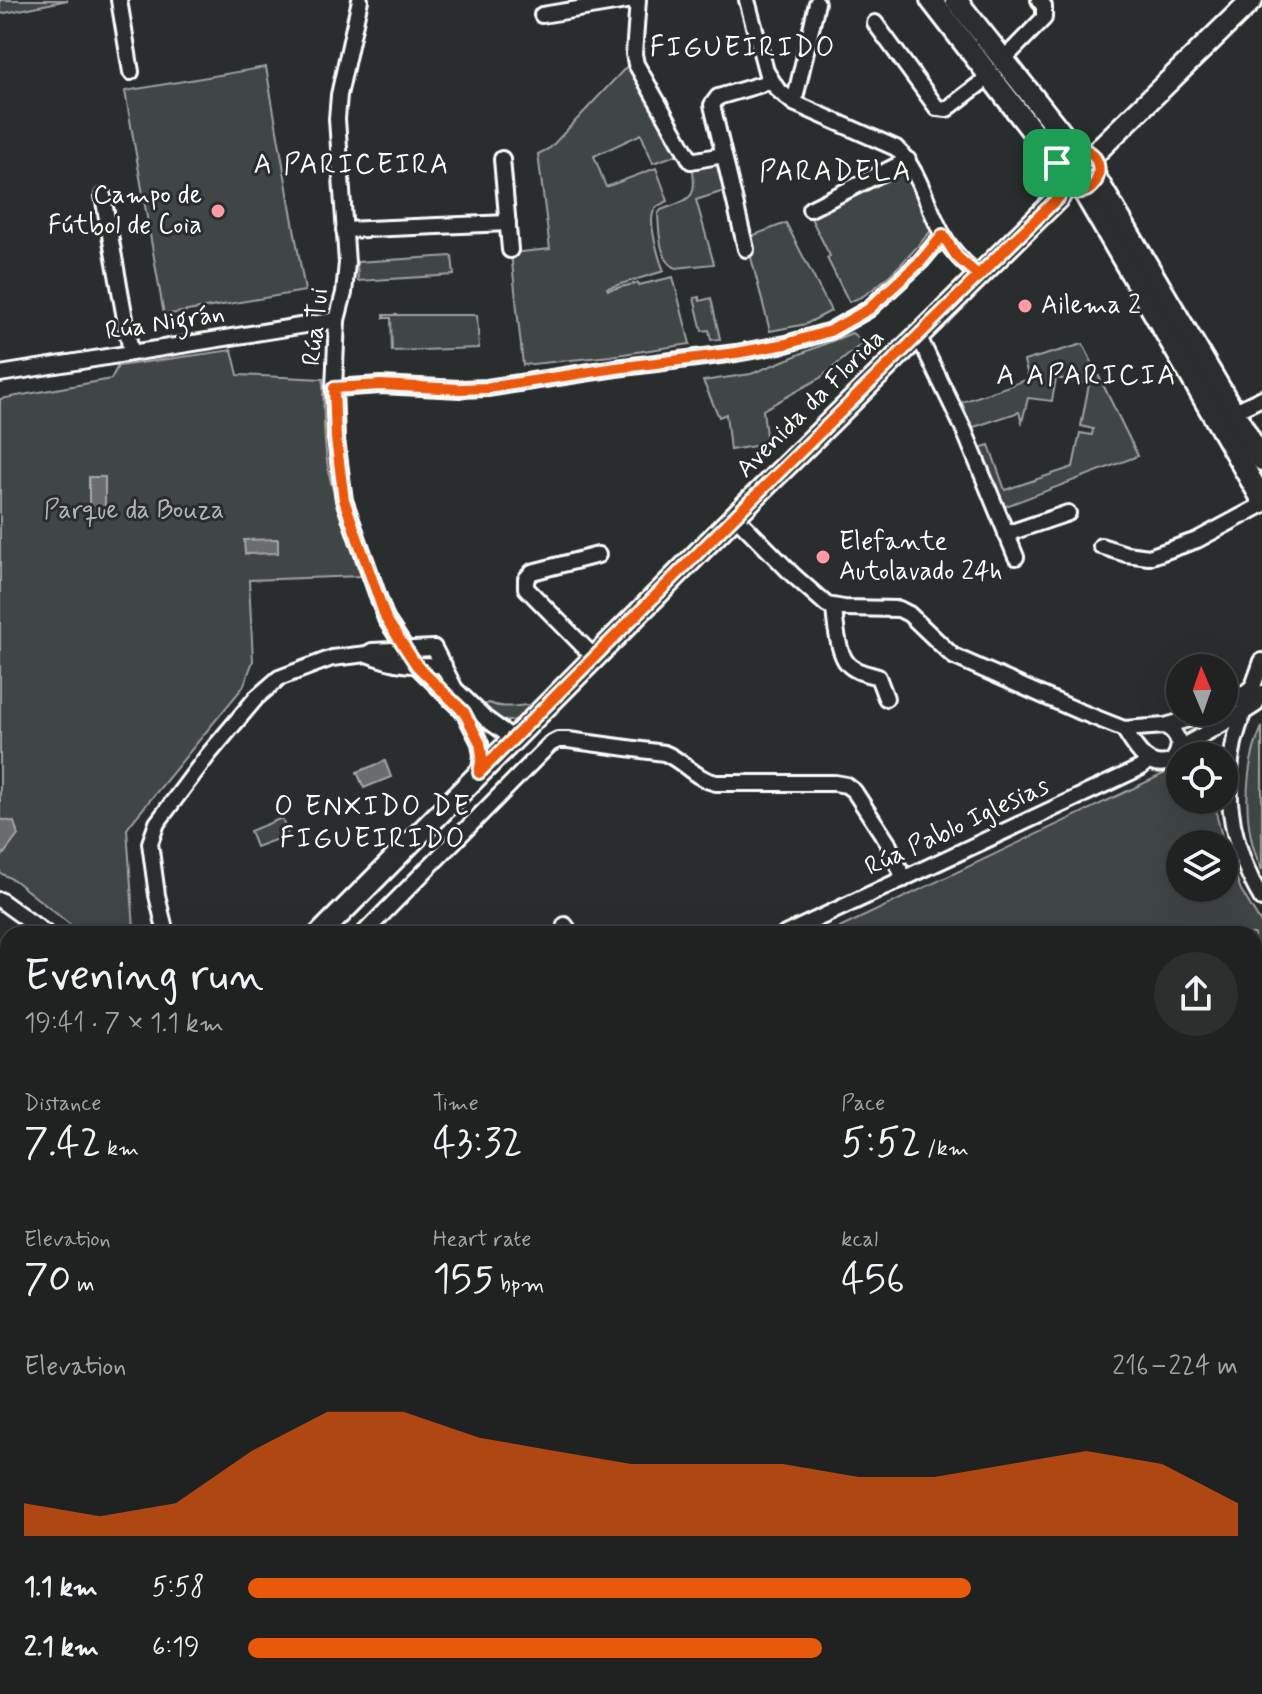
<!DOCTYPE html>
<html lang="en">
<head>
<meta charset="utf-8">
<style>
  :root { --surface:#202222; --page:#2d2f2f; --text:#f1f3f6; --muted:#a2a4a5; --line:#3d3f40; --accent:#ea580c }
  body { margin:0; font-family:Mynerve,sans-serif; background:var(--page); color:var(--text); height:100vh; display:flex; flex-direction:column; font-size:30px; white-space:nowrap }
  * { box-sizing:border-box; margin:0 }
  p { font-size:26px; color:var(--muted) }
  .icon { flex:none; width:44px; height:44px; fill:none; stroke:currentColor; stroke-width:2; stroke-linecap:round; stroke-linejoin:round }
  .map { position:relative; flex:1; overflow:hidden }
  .details { position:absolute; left:0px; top:926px; width:1262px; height:768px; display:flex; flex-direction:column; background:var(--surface); border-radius:24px 24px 0 0; box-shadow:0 8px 32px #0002,0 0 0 2px var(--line) }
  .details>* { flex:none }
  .needle { width:52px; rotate:358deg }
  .fabs { position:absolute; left:1166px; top:654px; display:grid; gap:16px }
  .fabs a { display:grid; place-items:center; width:72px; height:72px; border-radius:50%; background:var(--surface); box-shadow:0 8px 32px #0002,0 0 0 2px var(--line); font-size:40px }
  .pin { position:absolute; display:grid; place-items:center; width:68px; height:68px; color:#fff; margin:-34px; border-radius:16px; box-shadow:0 4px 12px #0006 }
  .round { display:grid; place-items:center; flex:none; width:84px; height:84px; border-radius:42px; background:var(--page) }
  .overview { display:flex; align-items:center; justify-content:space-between; height:136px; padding:0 24px }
  h1 { font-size:44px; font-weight:600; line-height:60px }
  .figures { display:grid; grid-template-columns:repeat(3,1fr); gap:12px; height:136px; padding:8px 24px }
  .figures div { display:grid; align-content:center }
  .figures b { font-size:40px; font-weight:600 }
  .figures small { font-size:22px; font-weight:400 }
  .figures p { font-size:22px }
  .chart { height:224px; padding:16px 24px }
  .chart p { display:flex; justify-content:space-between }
  .chart svg { width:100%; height:144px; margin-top:8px; fill:var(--accent); opacity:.7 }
  ul { padding:0 24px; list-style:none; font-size:26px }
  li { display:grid; grid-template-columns:128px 96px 1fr; align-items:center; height:60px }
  li i { height:20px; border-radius:10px; background:var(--accent) }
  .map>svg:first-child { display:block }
</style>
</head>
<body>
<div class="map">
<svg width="1262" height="1694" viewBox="0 0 1262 1694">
  <rect width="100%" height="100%" fill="#2a2d2e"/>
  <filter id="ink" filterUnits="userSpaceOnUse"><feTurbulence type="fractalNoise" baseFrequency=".0125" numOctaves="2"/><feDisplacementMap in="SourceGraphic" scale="16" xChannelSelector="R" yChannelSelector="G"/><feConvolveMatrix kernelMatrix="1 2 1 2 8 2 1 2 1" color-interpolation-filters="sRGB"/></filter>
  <g filter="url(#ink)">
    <g fill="#373a3b">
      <polygon points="0,1042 8,1047 8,1277 0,1288"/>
      <polygon points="1262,1171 1262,1694 181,1694 185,1686 1254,1686 1254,1174"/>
    </g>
    <g fill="#414445" stroke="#a0a2a2" stroke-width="2">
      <polygon points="0,0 68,0 0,14"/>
      <path d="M 631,62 L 682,153 L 653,163 L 641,134 L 594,156 L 606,187 L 656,168 L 668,201 C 662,204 655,206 653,213 C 649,225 659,259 664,271 L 607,288 L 608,290 L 638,283 L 639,285 L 673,277 L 690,344 L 610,356 L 523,365 L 511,253 L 550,249 L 538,154 L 550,148 Z"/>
      <polygon points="266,67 305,291 164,315 125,91"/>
      <path d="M 719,160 L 727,190 L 696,200 L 714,264 L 676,268 C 659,261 659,230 658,214 L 661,210 C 691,198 698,200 692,165 Z"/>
      <path d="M 904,169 L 932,225 L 930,232 C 911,254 890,278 866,294 C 861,298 855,299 849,302 L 827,258 L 830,256 L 810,216 Z"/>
      <polygon points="786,223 831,311 806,324 770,331 746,238"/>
      <polygon points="452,256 454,275 358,281 357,262"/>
      <polygon points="699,297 700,301 711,298 720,339 711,340 709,330 702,331 694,298"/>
      <polygon points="384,315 477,315 479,348 392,351 391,318 384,318"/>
      <polygon points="852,333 864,342 820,378 763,410 767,444 730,450 726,414 719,417 703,381 751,374"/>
      <polygon points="1083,344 1138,456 1001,508 979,448 989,445 1005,490 1073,467 1080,433 1092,435 1093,429 1081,426 1089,384 1056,378 1052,401 1028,398 1022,422 1019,412 971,428 962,402 1029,379 1024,361"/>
      <path d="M 232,350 L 238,375 L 323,379 C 324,410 323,442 329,473 C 336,508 349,542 361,576 L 249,580 L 253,661 L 243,687 L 132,822 L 127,829 L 134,929 L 132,934 L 82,934 L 14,880 L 0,873 L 0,399 L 111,379 L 118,366 Z"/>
      <path d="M 489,703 C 502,709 514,706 528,705 L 532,708 C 511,729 503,722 481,706 Z"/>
      <path d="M 1262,727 L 1262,870 C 1242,829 1243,769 1262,727 Z"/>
      <polygon points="1180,766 1180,800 1216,800 1217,817 1224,844 1180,844 1180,888 1224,888 1224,845 1241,890 1262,925 1262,1107 1254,1110 1254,934 834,934 833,931"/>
      <polygon points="282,818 288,835 256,847 250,831"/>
    </g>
    <g fill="#6a6c6d" stroke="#a6a7a7" stroke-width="2">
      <polygon points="89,477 105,477 105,510 89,511"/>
      <polygon points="278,539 278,553 245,554 244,540"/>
      <polygon points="385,761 391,777 364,788 357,772"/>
      <polygon points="0,819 14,822 18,835 0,859"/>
    </g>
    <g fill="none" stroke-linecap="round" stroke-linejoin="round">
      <g stroke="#6a6c6d" stroke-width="26">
        <polyline points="1254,1071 1262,1066"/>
        <polyline points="66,1694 69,1686"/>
      </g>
      <defs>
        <g id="street">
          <polyline points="119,0 131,72"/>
          <polyline points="360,0 339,95 337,119 347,263 344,293 337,320 334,388 336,439 344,500 386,619 417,666 464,712 480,743 482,756 479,773"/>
          <polyline points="638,0 634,54 636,64 691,161 723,155"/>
          <path d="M 747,0 L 766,71 L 777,89 L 794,103 L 896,148 C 921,172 927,208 944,237 C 953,253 965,264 978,275"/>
          <polyline points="542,15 633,0"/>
          <polyline points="875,23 937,108 947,109 990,76"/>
          <polyline points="1003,60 1044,18 1044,6 1039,0"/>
          <polyline points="794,103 817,3"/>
          <polyline points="502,159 510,250"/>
          <polyline points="103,196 131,352"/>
          <polyline points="810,209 908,160"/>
          <polyline points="344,230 508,223"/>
          <polyline points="746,249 712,105 718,97 772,81"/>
          <polyline points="918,335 964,430 1016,557"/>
          <polyline points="0,374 337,320"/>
          <polyline points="334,388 381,385 460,389 487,388 616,368 736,353 786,344 830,331 869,309 921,261 943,235"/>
          <polyline points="1233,412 1262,398"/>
          <polyline points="735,516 793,575 827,605 844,608 899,609 909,614 953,656 1076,710 1124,729 1165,726 1213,712"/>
          <polyline points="1006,534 1068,513"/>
          <polyline points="1101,546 1126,554 1149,557 1197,540 1262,505"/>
          <path d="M 834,607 C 835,621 838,654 848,664 C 855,672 869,674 878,677 L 886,698"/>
          <path d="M 367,654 C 396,666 413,666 444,665"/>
          <polyline points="594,657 526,588 526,579 532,572 598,555"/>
          <path d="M 1262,661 C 1253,688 1241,715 1234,743 C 1222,797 1234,853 1262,899"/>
          <polyline points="1224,707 1241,697 1252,687"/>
          <path d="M 1124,729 C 1135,747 1148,772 1172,761 C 1183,748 1180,734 1165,726"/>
          <polyline points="1179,748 1244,712 1255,705 1262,693"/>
          <path d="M 1176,756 C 1188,752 1197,751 1209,756"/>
          <polyline points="0,900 47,934"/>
          <polyline points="565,925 571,934"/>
          <polyline points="166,934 157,895 150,843 157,823 208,755 256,698 279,678 332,658 367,654 372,651 434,648 455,689 486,719 514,739"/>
          <path d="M 363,934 L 550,744 L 558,740 L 568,740 L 664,753 C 683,760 695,779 716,783 L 835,783 L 846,785 L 854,791 L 888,843 L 904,879"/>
          <polyline points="785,934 1140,768 1148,761"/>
        </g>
        <g id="secondary">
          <polyline points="931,0 1057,163"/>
          <polyline points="956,0 1074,149"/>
          <polyline points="1093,155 1252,0"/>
          <polyline points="1097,180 1262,460"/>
          <polyline points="1084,192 1262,499"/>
          <polyline points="320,934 735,516 1059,197 1064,188"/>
          <polyline points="0,1315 8,1305"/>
        </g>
        <g id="primary">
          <polyline points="1254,1133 1262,1130"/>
          <polyline points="1254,1156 1262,1153"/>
          <polyline points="103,1694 104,1686"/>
          <polyline points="122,1694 126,1686"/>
        </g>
        <g id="highway">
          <polyline points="0,1594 8,1595"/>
          <polyline points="0,1616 8,1617"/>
        </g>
      </defs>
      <use href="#street" stroke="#fff" stroke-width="20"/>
      <use href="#secondary" stroke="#fff" stroke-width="26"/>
      <use href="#primary" stroke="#fff" stroke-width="28"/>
      <use href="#highway" stroke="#fff" stroke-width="32"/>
      <use href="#street" stroke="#2a2d2e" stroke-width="14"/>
      <use href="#secondary" stroke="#2a2d2e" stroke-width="20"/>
      <use href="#primary" stroke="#2a2d2e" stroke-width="22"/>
      <use href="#highway" stroke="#2a2d2e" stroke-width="26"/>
    </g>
  </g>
  <g fill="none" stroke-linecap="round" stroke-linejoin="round" filter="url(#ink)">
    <defs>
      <path id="route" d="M 1057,163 L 1056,177 L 1064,188 L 1059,197 L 978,275 L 957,257 L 943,235 L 921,261 L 869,309 L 830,331 L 786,344 L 736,353 L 616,368 L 487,388 L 460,389 L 381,385 L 334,388 L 336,439 L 344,500 L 386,619 L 417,666 L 464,712 L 480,743 L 482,756 L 479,773 L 735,516 L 1059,197 L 1064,188 C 1102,209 1112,148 1077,149 C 1067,149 1061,155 1057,163"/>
    </defs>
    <use href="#route" stroke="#fff" stroke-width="16"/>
    <use href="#route" stroke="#ea580c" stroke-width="10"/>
  </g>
  <g fill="#ff9aa2" stroke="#2a2d2e" stroke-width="3">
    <circle cx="218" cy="211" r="8"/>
    <circle cx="1025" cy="306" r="8"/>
    <circle cx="823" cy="557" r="8"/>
  </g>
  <g text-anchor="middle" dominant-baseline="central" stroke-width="6" stroke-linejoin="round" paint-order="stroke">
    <g font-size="26" fill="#fff" stroke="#2a2d2e" text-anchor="start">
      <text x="202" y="196" text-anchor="end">Campo de<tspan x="202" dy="30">Fútbol de Coia</tspan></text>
      <text x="1041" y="306">Ailema 2</text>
      <text x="839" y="542">Elefante<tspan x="839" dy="30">Autolavado 24h</tspan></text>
    </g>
    <g font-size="26" fill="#fff" stroke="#2a2d2e">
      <text transform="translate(165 323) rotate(-9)">Rúa Nigrán</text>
      <text transform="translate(316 327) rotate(-84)">Rúa Tui</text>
      <text transform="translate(811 404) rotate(-45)">Avenida da Florida</text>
      <text transform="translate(957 827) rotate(-25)">Rúa Pablo Iglesias</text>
    </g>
    <g font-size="26" fill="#b3b4b5" stroke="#2a2d2e">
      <text x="134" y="511">Parque da Bouza</text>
    </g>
    <g font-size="28" letter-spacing="2" fill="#fff" stroke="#2a2d2e">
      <text x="743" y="48">FIGUEIRIDO</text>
      <text x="352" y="165">A PARICEIRA</text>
      <text x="836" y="172">PARADELA</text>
      <text x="1087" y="376">A APARICIA</text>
      <text x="373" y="807">O ENXIDO DE<tspan x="373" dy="32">FIGUEIRIDO</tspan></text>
    </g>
  </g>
</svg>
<div class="fabs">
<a><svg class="needle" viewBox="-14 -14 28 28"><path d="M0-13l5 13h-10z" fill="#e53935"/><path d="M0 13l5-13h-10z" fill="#a2a4a5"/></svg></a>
<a><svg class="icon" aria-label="locate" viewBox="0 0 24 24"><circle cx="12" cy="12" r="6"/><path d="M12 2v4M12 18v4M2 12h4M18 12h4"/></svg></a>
<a><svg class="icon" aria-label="layers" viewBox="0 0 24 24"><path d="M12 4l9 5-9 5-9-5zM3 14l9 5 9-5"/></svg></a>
</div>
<div class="pin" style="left:1057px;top:163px;background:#1e9e55"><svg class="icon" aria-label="arrive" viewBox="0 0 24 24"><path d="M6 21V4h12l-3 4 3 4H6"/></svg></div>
<section class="details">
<div class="overview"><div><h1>Evening run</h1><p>19:41 · 7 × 1.1 km</p></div><a class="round"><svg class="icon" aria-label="share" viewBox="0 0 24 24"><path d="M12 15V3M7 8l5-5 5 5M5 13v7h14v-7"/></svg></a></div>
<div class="figures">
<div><p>Distance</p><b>7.42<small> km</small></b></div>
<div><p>Time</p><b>43:32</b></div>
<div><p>Pace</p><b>5:52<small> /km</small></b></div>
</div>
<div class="figures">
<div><p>Elevation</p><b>70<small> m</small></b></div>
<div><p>Heart rate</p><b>155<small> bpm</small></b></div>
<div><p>kcal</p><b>456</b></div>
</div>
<div class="chart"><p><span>Elevation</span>216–224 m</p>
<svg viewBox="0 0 160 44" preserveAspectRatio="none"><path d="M0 44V34L10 38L20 34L30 18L40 6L50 6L60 14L70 18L80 22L90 22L100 22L110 26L120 26L130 22L140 18L150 22L160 34V44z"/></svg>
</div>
<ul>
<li><b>1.1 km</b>5:58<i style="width:73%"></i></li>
<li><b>2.1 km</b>6:19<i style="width:58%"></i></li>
</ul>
</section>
</div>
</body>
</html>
